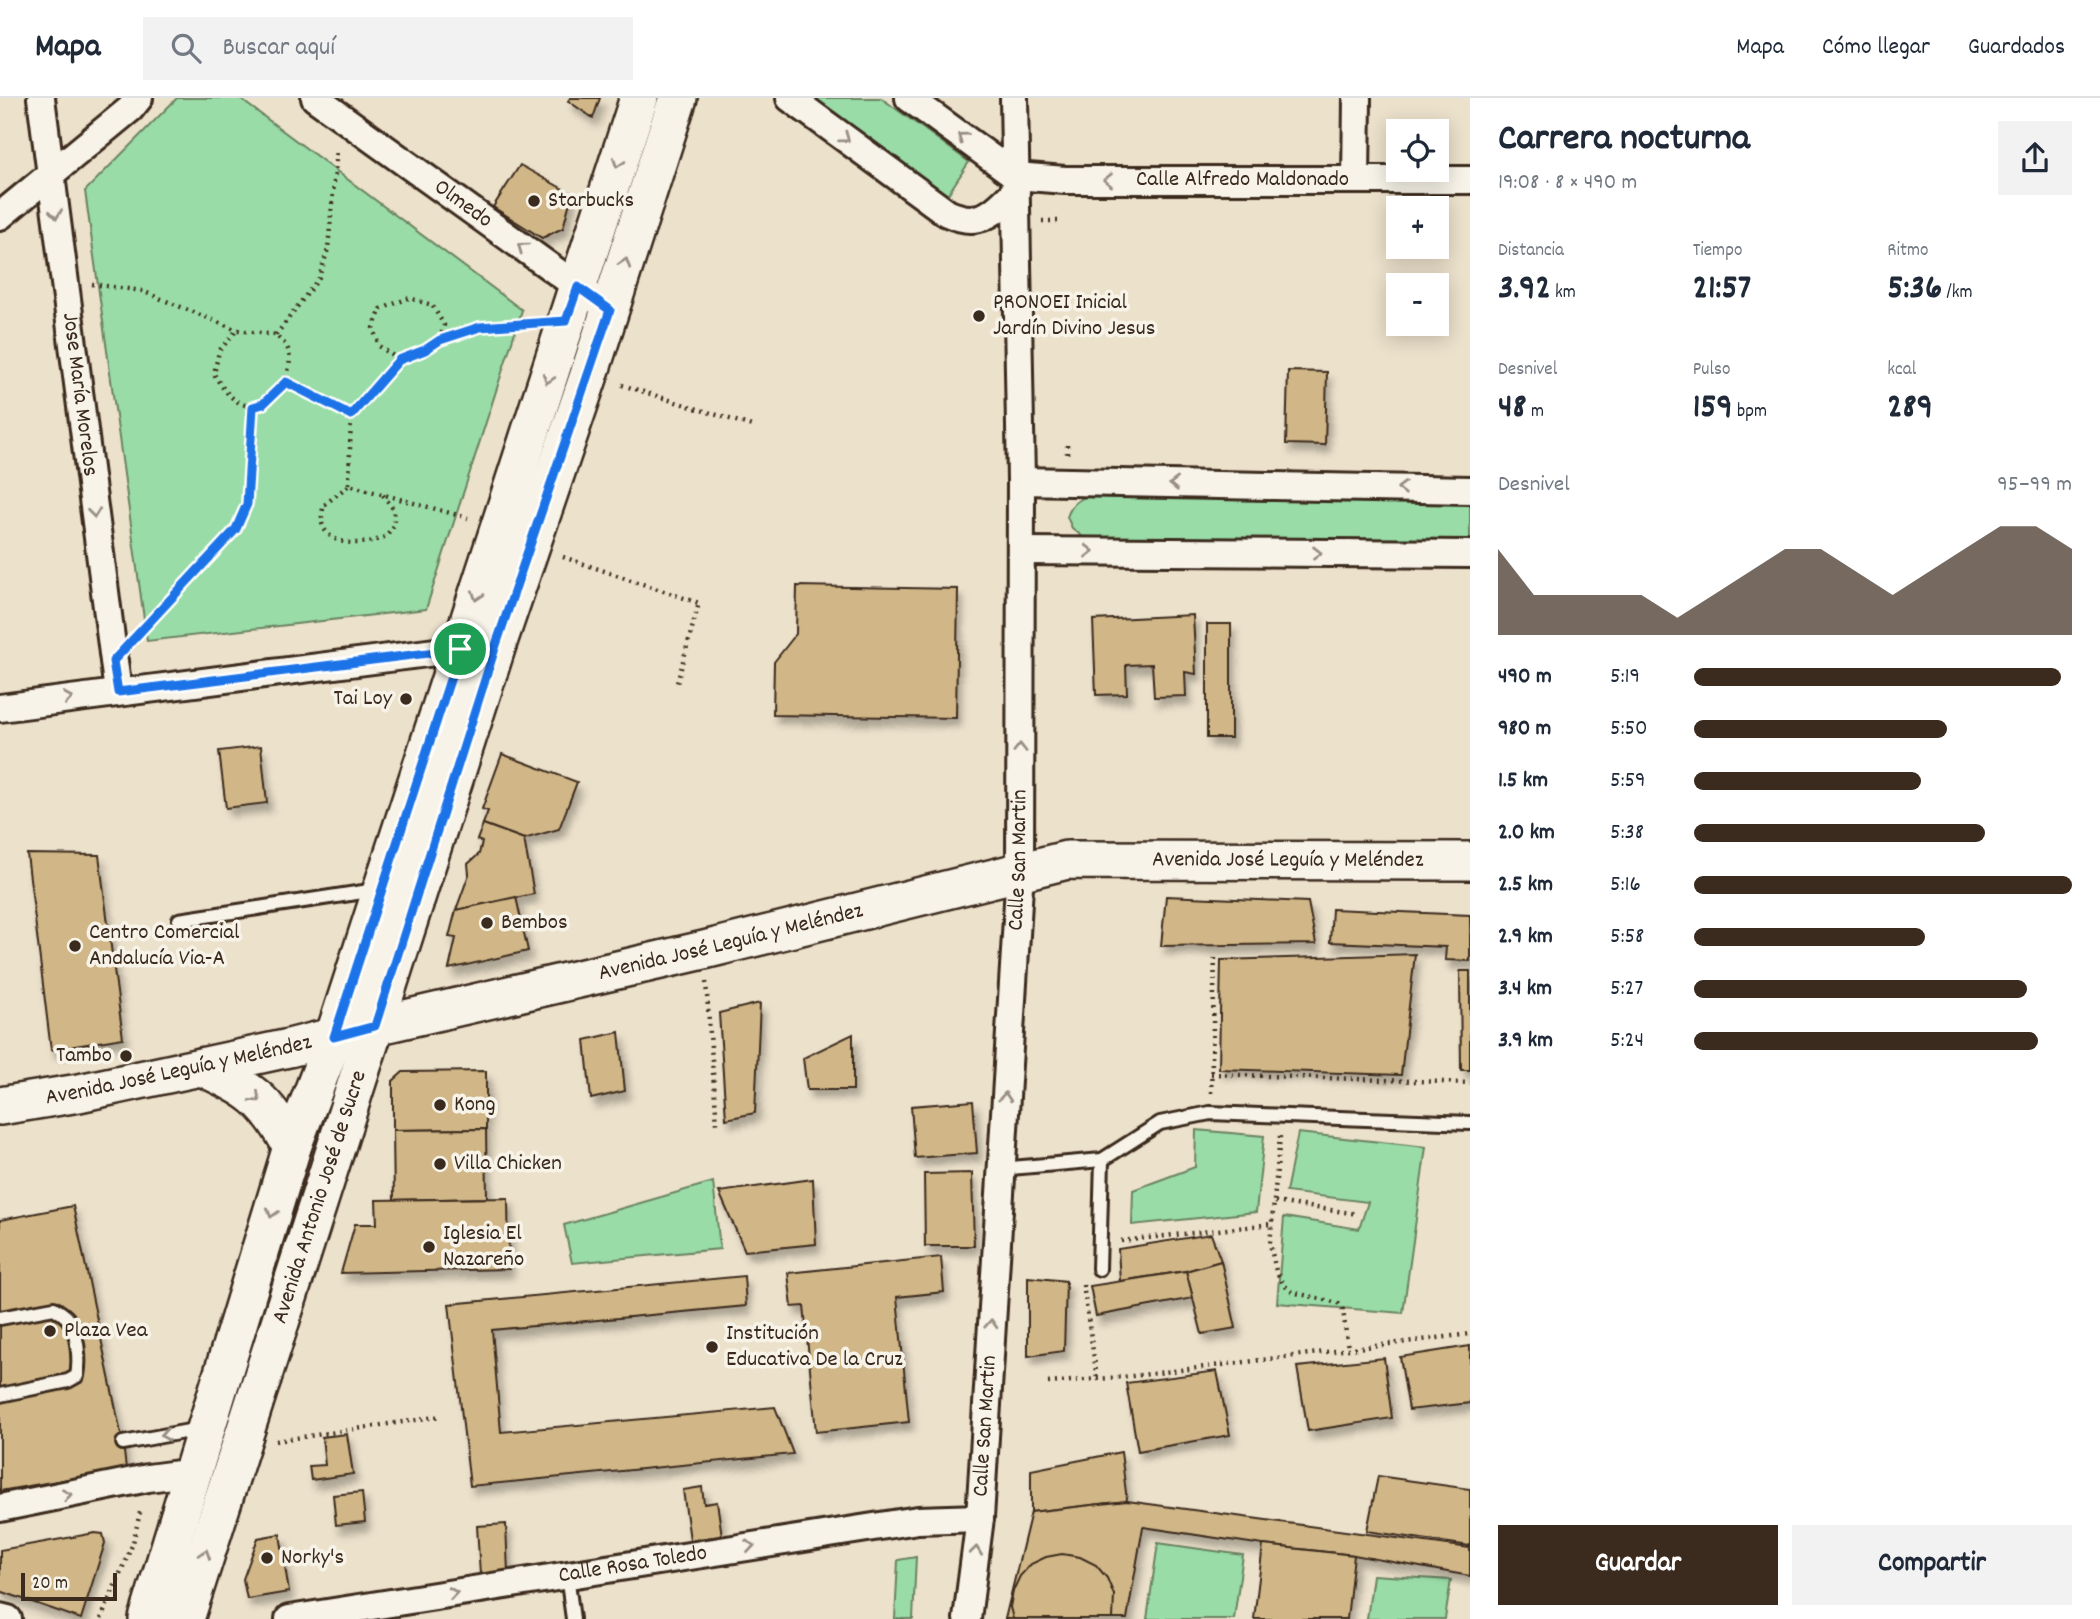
<!DOCTYPE html>
<html lang="es">
<head>
<meta charset="utf-8">
<style>
  :root { --surface:#fff; --page:#f2f2f3; --text:#1f2937; --muted:#747a83; --line:#e0e1e3; --accent:#3b2a1e }
  body { margin:0; font-family:Dekko,sans-serif; background:var(--page); color:var(--text); height:100vh; display:flex; flex-direction:column; font-size:26px; white-space:nowrap }
  * { box-sizing:border-box; margin:0 }
  p { font-size:23px; color:var(--muted) }
  .icon { flex:none; width:38px; height:38px; fill:none; stroke:currentColor; stroke-width:2; stroke-linecap:round; stroke-linejoin:round }
  .map { position:relative; flex:1; overflow:hidden }
  .details { display:flex; flex-direction:column; background:var(--surface); width:630px }
  .details>* { flex:none }
  .buttons { position:absolute; left:1386px; top:21px; display:grid; gap:14px }
  .buttons a { display:grid; place-items:center; width:63px; height:63px; border-radius:0px; background:var(--surface); box-shadow:0 4px 18px #0003; font-size:35px }
  .scale { position:absolute; left:21px; bottom:18px; width:96px; box-sizing:border-box; padding-left:7px; border:4px solid #3b2a1e; border-top:0; font-size:19px; line-height:24px; white-space:nowrap; color:#3b2a1e; -webkit-text-stroke:5px #f7f3e8; paint-order:stroke }
  .pin { position:absolute; display:grid; place-items:center; width:60px; height:60px; color:#fff; margin:-30px; border:4px solid #fff; border-radius:50%; box-shadow:0 2px 7px #0007 }
  .round { display:grid; place-items:center; flex:none; width:74px; height:74px; border-radius:0px; background:var(--page) }
  .overview { display:flex; align-items:center; justify-content:space-between; height:119px; padding:0 28px }
  h1 { font-size:38px; font-weight:700; line-height:52px }
  .metrics { display:grid; grid-template-columns:repeat(3,1fr); gap:10px; height:119px; padding:7px 28px }
  .metrics div { display:grid; align-content:center }
  .metrics b { font-size:35px; font-weight:700 }
  .metrics small { font-size:19px; font-weight:400 }
  .metrics p { font-size:19px }
  .chart { height:196px; padding:14px 28px }
  .chart p { display:flex; justify-content:space-between }
  .chart svg { width:100%; height:126px; margin-top:7px; fill:var(--accent); opacity:.7 }
  .action { display:flex; gap:14px; margin-top:auto; padding:14px 28px }
  .action a { flex:1; height:80px; border-radius:0px; background:var(--accent); color:#fff; font-size:28px; font-weight:700; line-height:80px; text-align:center }
  .action a+a { background:var(--page); color:var(--text) }
  ul { padding:0 28px; list-style:none; font-size:23px }
  li { display:grid; grid-template-columns:112px 84px 1fr; align-items:center; height:52px }
  li i { height:18px; border-radius:9px; background:var(--accent) }
  header { display:flex; align-items:center; gap:42px; box-sizing:border-box; height:98px; padding:0 35px; background:var(--surface); border-bottom:2px solid var(--line) }
  header strong { font-size:33px }
  nav { display:flex; gap:38px; margin-inline-start:auto; font-size:24px }
  .search { width:490px; height:63px; background:var(--page); display:flex; align-items:center; gap:18px; box-sizing:border-box; padding:0 24px; border-radius:0px; color:var(--muted); font-size:26px }
  main { display:flex; flex:1; min-height:0 }
  .map>svg:first-child { display:block }
</style>
</head>
<body>
<header>
<strong>Mapa</strong>
<div class="search"><svg class="icon" aria-label="search" viewBox="0 0 24 24"><circle cx="10" cy="10" r="6"/><path d="M15 15l6 6"/></svg>Buscar aquí</div>
<nav><a>Mapa</a><a>Cómo llegar</a><a>Guardados</a></nav>
</header>
<main>
<div class="map">
<svg width="1470" height="1521" viewBox="0 0 1470 1521">
  <defs>
    <filter id="shadow"><feDropShadow dx="4.5" dy="8" stdDeviation="3.5" flood-color="#0004"/></filter>
  </defs>
  <rect width="100%" height="100%" fill="#ece1cb"/>
  <filter id="ink" filterUnits="userSpaceOnUse"><feTurbulence type="fractalNoise" baseFrequency=".0143" numOctaves="2"/><feDisplacementMap in="SourceGraphic" scale="14" xChannelSelector="R" yChannelSelector="G"/><feConvolveMatrix kernelMatrix="1 2 1 2 8 2 1 2 1" color-interpolation-filters="sRGB"/></filter>
  <g filter="url(#ink)">
    <g fill="#99dca7" stroke="#6a8362" stroke-width="2">
      <polygon points="177,0 239,0 522,212 426,511 147,543 85,93"/>
      <polygon points="813,0 881,0 969,64 946,99"/>
      <path d="M 1092,396 L 1470,403 L 1470,444 L 1083,439 L 1072,430 L 1067,419 C 1072,405 1078,401 1092,396 Z"/>
      <polygon points="1196,1032 1264,1038 1256,1114 1132,1127 1133,1092 1195,1069"/>
      <polygon points="1298,1035 1426,1049 1403,1215 1277,1205 1284,1119 1359,1131 1368,1104 1286,1094"/>
      <polygon points="713,1084 720,1151 572,1165 564,1127"/>
      <polygon points="1158,1445 1243,1457 1234,1521 1147,1521"/>
      <polygon points="916,1459 913,1521 895,1521 898,1462"/>
      <polygon points="1373,1477 1451,1482 1445,1521 1367,1521"/>
    </g>
    <g fill="#d1b787" stroke="#3b2a1e" stroke-width="2" filter="url(#shadow)">
      <polygon points="570,0 600,0 593,20 568,3"/>
      <polygon points="520,67 572,96 563,130 542,140 493,109"/>
      <polygon points="1288,273 1327,274 1325,347 1286,346"/>
      <polygon points="797,488 958,491 956,620 773,617 774,564 796,536"/>
      <polygon points="1193,517 1196,576 1185,574 1186,598 1154,599 1152,566 1126,567 1127,596 1096,597 1093,522"/>
      <rect x="1207" y="526" width="24" height="114"/>
      <polygon points="261,648 267,705 226,710 219,653"/>
      <polygon points="502,656 577,684 559,731 524,741 483,726 488,713 482,711"/>
      <polygon points="483,726 524,741 534,796 456,812 469,776 468,766 479,756 482,744 477,742"/>
      <polygon points="27,756 99,757 123,940 51,952"/>
      <polygon points="1166,798 1308,804 1316,846 1161,848"/>
      <polygon points="516,799 528,853 449,871 456,840 449,839 456,812"/>
      <polygon points="1332,811 1470,817 1470,863 1445,862 1446,849 1330,844"/>
      <polygon points="1415,856 1401,977 1219,971 1221,862"/>
      <polygon points="1460,873 1470,873 1470,972 1461,972"/>
      <polygon points="760,905 755,1015 726,1021 719,915"/>
      <polygon points="619,934 625,993 591,1001 585,942"/>
      <polygon points="853,936 853,992 807,992 803,960"/>
      <polygon points="486,973 486,1031 393,1032 393,983 403,974"/>
      <polygon points="973,1003 977,1055 915,1060 911,1008"/>
      <polygon points="486,1031 487,1100 394,1102 393,1032"/>
      <polygon points="972,1075 974,1148 925,1148 924,1076"/>
      <polygon points="813,1081 816,1146 745,1153 719,1094"/>
      <polygon points="508,1100 509,1171 341,1175 355,1126 377,1126 376,1102"/>
      <polygon points="73,1108 123,1345 126,1371 0,1393 0,1122"/>
      <polygon points="1211,1136 1221,1163 1186,1173 1120,1183 1118,1151"/>
      <polygon points="941,1159 944,1194 897,1199 909,1324 816,1334 804,1208 792,1209 788,1175"/>
      <polygon points="1221,1163 1236,1230 1202,1236 1186,1173"/>
      <polygon points="1186,1173 1193,1200 1096,1218 1090,1188"/>
      <polygon points="744,1178 746,1208 492,1232 501,1334 775,1309 793,1356 470,1388 449,1206"/>
      <polygon points="1028,1179 1066,1183 1064,1253 1028,1258"/>
      <polygon points="1470,1248 1470,1305 1409,1312 1400,1259"/>
      <polygon points="1384,1260 1392,1320 1308,1333 1297,1269"/>
      <polygon points="1217,1273 1230,1337 1138,1353 1126,1285"/>
      <polygon points="347,1336 353,1376 311,1382 309,1368 325,1367 322,1339"/>
      <polygon points="1121,1354 1127,1403 1031,1414 1031,1372"/>
      <polygon points="1378,1378 1470,1391 1470,1448 1367,1433"/>
      <polygon points="702,1389 704,1406 717,1404 722,1438 690,1442 683,1392"/>
      <polygon points="362,1394 365,1424 336,1427 333,1397"/>
      <polygon points="1127,1403 1470,1450 1470,1478 1354,1457 1263,1447 1143,1429 1127,1521 1005,1521 1031,1414"/>
      <polygon points="506,1426 508,1475 480,1477 477,1428"/>
      <polygon points="95,1435 103,1436 105,1445 81,1521 0,1493 0,1452"/>
      <polygon points="280,1436 289,1494 247,1501 243,1481 258,1440"/>
      <polygon points="1263,1447 1354,1457 1347,1521 1254,1521"/>
      <polygon points="1062,1456 1080,1459 1096,1467 1107,1480 1114,1497 1113,1521 1013,1521 1010,1509 1013,1493 1020,1478 1031,1466 1046,1459"/>
    </g>
    <g fill="none" stroke-linecap="round" stroke-linejoin="round">
      <defs>
        <g id="lane">
          <polyline points="179,822 376,792"/>
          <polyline points="1000,1071 1102,1062 1160,1025 1210,1015 1470,1025"/>
          <polyline points="1099,1171 1102,1062"/>
          <path d="M 0,1220 L 54,1210 C 58,1213 64,1216 68,1221 C 78,1234 80,1262 77,1278 L 68,1283 L 0,1297"/>
          <polyline points="123,1345 200,1331"/>
          <polyline points="567,1477 573,1521"/>
        </g>
        <g id="street">
          <path id="s1" d="M 41,0 L 118,594"/>
          <path id="s2" d="M 315,0 L 610,212"/>
          <path d="M 790,0 L 947,115 C 980,130 994,115 1016,92"/>
          <path id="s3" d="M 909,0 L 1016,78 L 1065,82 L 1470,82"/>
          <polyline points="1356,82 1357,0"/>
          <polyline points="0,118 130,11 139,0"/>
          <polyline points="1021,383 1470,392"/>
          <polyline points="1021,453 1470,456"/>
          <polyline points="0,610 474,549"/>
          <polyline points="0,1410 148,1380 194,1374"/>
          <polyline points="0,1519 8,1521"/>
          <path id="s4" d="M 289,1521 L 918,1422 L 980,1420"/>
          <path id="s5" d="M 967,1521 L 980,1420 L 1020,772 L 1021,383 L 1014,0"/>
        </g>
        <g id="secondary">
          <path d="M 202,969 C 251,992 266,1000 292,1049"/>
          <path id="s6" d="M 0,1008 L 79,995 L 289,950 L 375,928 L 704,852 L 1067,762 L 1470,763"/>
          <polyline points="148,1521 292,1049 334,939 639,0"/>
          <path id="s7" d="M 185,1521 L 497,547 L 589,277 L 678,0"/>
        </g>
      </defs>
      <use href="#lane" stroke="#3b2a1e" stroke-width="18"/>
      <use href="#street" stroke="#3b2a1e" stroke-width="32"/>
      <use href="#secondary" stroke="#3b2a1e" stroke-width="42"/>
      <g stroke="#3b2a1e" stroke-width="4.5" stroke-dasharray="2 5" stroke-linecap="butt">
        <polyline points="1042,123 1063,123"/>
        <path d="M 92,186 L 142,193 L 237,232 L 276,237 C 279,241 285,245 287,249 C 297,270 277,307 254,308 C 235,309 222,290 214,276 L 219,253 L 237,232"/>
        <polyline points="276,237 319,180 328,151 337,51"/>
        <polyline points="441,242 480,229 531,225"/>
        <polyline points="286,284 351,317 349,387"/>
        <polyline points="622,287 755,329"/>
        <polyline points="351,317 399,262 425,252 440,242 444,227 432,207 409,200 381,211 373,230 379,248 399,262"/>
        <polyline points="1067,356 1067,343"/>
        <path d="M 383,397 L 394,412 L 394,428 C 390,432 387,438 382,440 C 364,448 328,449 322,425 C 321,420 323,413 323,408 L 349,387 L 468,420"/>
        <polyline points="563,459 699,505 677,585"/>
        <polyline points="138,536 236,431 248,406 252,309"/>
        <polyline points="706,884 717,1026"/>
        <polyline points="1211,976 1470,985"/>
        <polyline points="1211,995 1215,859"/>
        <polyline points="1280,1038 1270,1146 1276,1173 1284,1187 1292,1194 1338,1205 1343,1212 1348,1251"/>
        <polyline points="1275,1104 1358,1116"/>
        <polyline points="1121,1143 1272,1126"/>
        <polyline points="1083,1187 1097,1280"/>
        <polyline points="1048,1285 1133,1278 1470,1236"/>
        <polyline points="276,1343 442,1318"/>
        <polyline points="101,1521 133,1445 141,1410"/>
      </g>
      <use href="#lane" stroke="#f7f3e8" stroke-width="12"/>
      <use href="#street" stroke="#f7f3e8" stroke-width="26"/>
      <use href="#secondary" stroke="#f7f3e8" stroke-width="37"/>
    </g>
    <defs><path id="oneway-chevron" d="M-2-3.5L2.5 0L-2 3.5" fill="none" stroke-width="1.6" stroke-linecap="round" stroke-linejoin="round" transform="scale(1.75)"/></defs>
    <g stroke="#998e83">
      <use href="#oneway-chevron" transform="translate(962 39) rotate(-144)"/>
      <use href="#oneway-chevron" transform="translate(845 40) rotate(36)"/>
      <use href="#oneway-chevron" transform="translate(618 65) rotate(108)"/>
      <use href="#oneway-chevron" transform="translate(1108 82) rotate(-180)"/>
      <use href="#oneway-chevron" transform="translate(56 116) rotate(83)"/>
      <use href="#oneway-chevron" transform="translate(522 149) rotate(-144)"/>
      <use href="#oneway-chevron" transform="translate(625 165) rotate(-72)"/>
      <use href="#oneway-chevron" transform="translate(548 281) rotate(108)"/>
      <use href="#oneway-chevron" transform="translate(1174 386) rotate(-179)"/>
      <use href="#oneway-chevron" transform="translate(1402 390) rotate(-179)"/>
      <use href="#oneway-chevron" transform="translate(94 415) rotate(83)"/>
      <use href="#oneway-chevron" transform="translate(1089 453)"/>
      <use href="#oneway-chevron" transform="translate(1317 455)"/>
      <use href="#oneway-chevron" transform="translate(477 498) rotate(108)"/>
      <use href="#oneway-chevron" transform="translate(68 600) rotate(-8)"/>
      <use href="#oneway-chevron" transform="translate(1020 650) rotate(-90)"/>
      <use href="#oneway-chevron" transform="translate(1005 999) rotate(-86)"/>
      <use href="#oneway-chevron" transform="translate(256 1000) rotate(41)"/>
      <use href="#oneway-chevron" transform="translate(272 1115) rotate(107)"/>
      <use href="#oneway-chevron" transform="translate(991 1226) rotate(-87)"/>
      <use href="#oneway-chevron" transform="translate(165 1337) rotate(170)"/>
      <use href="#oneway-chevron" transform="translate(67 1397) rotate(-11)"/>
      <use href="#oneway-chevron" transform="translate(750 1448) rotate(-9)"/>
      <use href="#oneway-chevron" transform="translate(976 1453) rotate(-83)"/>
      <use href="#oneway-chevron" transform="translate(205 1456) rotate(-72)"/>
      <use href="#oneway-chevron" transform="translate(453 1495) rotate(-9)"/>
    </g>
  </g>
  <g fill="none" stroke-linecap="round" stroke-linejoin="round" filter="url(#ink)">
    <defs>
      <polygon id="route" points="578,189 610,212 496,547 375,928 334,939 460,551 118,594 113,563 236,431 247,406 253,309 263,306 286,284 351,317 399,262 425,252 440,242 480,229 566,223"/>
    </defs>
    <use href="#route" stroke="#fff" stroke-width="14"/>
    <use href="#route" stroke="#1a73e8" stroke-width="9"/>
  </g>
  <g fill="#3b2a1e" stroke="#f7f3e8" stroke-width="2.5">
    <circle cx="534" cy="103" r="7"/>
    <circle cx="979" cy="218" r="7"/>
    <circle cx="406" cy="601" r="7"/>
    <circle cx="487" cy="825" r="7"/>
    <circle cx="75" cy="848" r="7"/>
    <circle cx="126" cy="958" r="7"/>
    <circle cx="440" cy="1007" r="7"/>
    <circle cx="440" cy="1066" r="7"/>
    <circle cx="429" cy="1149" r="7"/>
    <circle cx="50" cy="1233" r="7"/>
    <circle cx="712" cy="1249" r="7"/>
    <circle cx="267" cy="1460" r="7"/>
  </g>
  <g text-anchor="middle" dominant-baseline="central" stroke-width="7" stroke-linejoin="round" paint-order="stroke">
    <g font-size="23" fill="#3b2a1e" stroke="#f7f3e8">
      <text stroke="none"><textPath href="#s3" startOffset="359">Calle Alfredo Maldonado</textPath></text>
      <text stroke="none"><textPath href="#s2" startOffset="182">Olmedo</textPath></text>
      <text stroke="none"><textPath href="#s1" startOffset="299">Jose María Morelos</textPath></text>
      <text stroke="none"><textPath href="#s5" startOffset="761">Calle San Martin</textPath></text>
      <text stroke="none"><textPath href="#s6" startOffset="1316">Avenida José Leguía y Meléndez</textPath></text>
      <text stroke="none"><textPath href="#s6" startOffset="749">Avenida José Leguía y Meléndez</textPath></text>
      <text stroke="none"><textPath href="#s6" startOffset="182">Avenida José Leguía y Meléndez</textPath></text>
      <text stroke="none"><textPath href="#s7" startOffset="443">Avenida Antonio José de Sucre</textPath></text>
      <text stroke="none"><textPath href="#s5" startOffset="194">Calle San Martin</textPath></text>
      <text stroke="none"><textPath href="#s4" startOffset="348">Calle Rosa Toledo</textPath></text>
    </g>
    <g font-size="23" fill="#3b2a1e" stroke="#f7f3e8" text-anchor="start">
      <text x="548" y="103">Starbucks</text>
      <text x="993" y="205">PRONOEI Inicial<tspan x="993" dy="26">Jardín Divino Jesus</tspan></text>
      <text x="392" y="601" text-anchor="end">Tai Loy</text>
      <text x="501" y="825">Bembos</text>
      <text x="89" y="835">Centro Comercial<tspan x="89" dy="26">Andalucía Via-A</tspan></text>
      <text x="112" y="958" text-anchor="end">Tambo</text>
      <text x="454" y="1007">Kong</text>
      <text x="454" y="1066">Villa Chicken</text>
      <text x="443" y="1136">Iglesia El<tspan x="443" dy="26">Nazareño</tspan></text>
      <text x="64" y="1233">Plaza Vea</text>
      <text x="726" y="1236">Institución<tspan x="726" dy="26">Educativa De la Cruz</tspan></text>
      <text x="281" y="1460">Norky's</text>
    </g>
  </g>
</svg>
<div class="buttons">
<a><svg class="icon" aria-label="locate" viewBox="0 0 24 24"><circle cx="12" cy="12" r="6"/><path d="M12 2v4M12 18v4M2 12h4M18 12h4"/></svg></a>
<a>+</a>
<a>−</a>
</div>
<div class="scale">20 m</div>
<div class="pin" style="left:460px;top:551px;background:#1e9e55"><svg class="icon" aria-label="arrive" viewBox="0 0 24 24"><path d="M6 21V4h12l-3 4 3 4H6"/></svg></div>
</div>
<section class="details">
<div class="overview"><div><h1>Carrera nocturna</h1><p>19:08 · 8 × 490 m</p></div><a class="round"><svg class="icon" aria-label="share" viewBox="0 0 24 24"><path d="M12 15V3M7 8l5-5 5 5M5 13v7h14v-7"/></svg></a></div>
<div class="metrics">
<div><p>Distancia</p><b>3.92<small> km</small></b></div>
<div><p>Tiempo</p><b>21:57</b></div>
<div><p>Ritmo</p><b>5:36<small> /km</small></b></div>
</div>
<div class="metrics">
<div><p>Desnivel</p><b>48<small> m</small></b></div>
<div><p>Pulso</p><b>159<small> bpm</small></b></div>
<div><p>kcal</p><b>289</b></div>
</div>
<div class="chart"><p><span>Desnivel</span>95–99 m</p>
<svg viewBox="0 0 160 44" preserveAspectRatio="none"><path d="M0 44V14L10 30L20 30L30 30L40 30L50 38L60 30L70 22L80 14L90 14L100 22L110 30L120 22L130 14L140 6L150 6L160 14V44z"/></svg>
</div>
<ul>
<li><b>490 m</b>5:19<i style="width:97%"></i></li>
<li><b>980 m</b>5:50<i style="width:67%"></i></li>
<li><b>1.5 km</b>5:59<i style="width:60%"></i></li>
<li><b>2.0 km</b>5:38<i style="width:77%"></i></li>
<li><b>2.5 km</b>5:16<i style="width:100%"></i></li>
<li><b>2.9 km</b>5:58<i style="width:61%"></i></li>
<li><b>3.4 km</b>5:27<i style="width:88%"></i></li>
<li><b>3.9 km</b>5:24<i style="width:91%"></i></li>
</ul>
<div class="action"><a>Guardar</a><a>Compartir</a></div>
</section>
</main>
</body>
</html>
